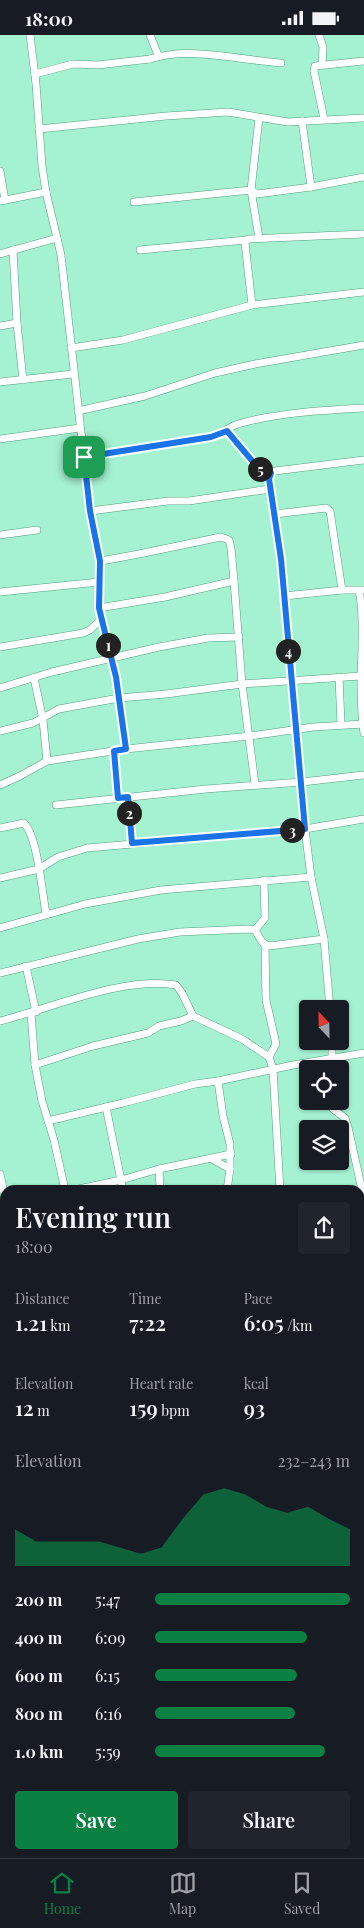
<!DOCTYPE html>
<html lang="en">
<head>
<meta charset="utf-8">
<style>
  :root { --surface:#171b24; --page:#20242c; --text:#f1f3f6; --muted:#9ea1a6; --line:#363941; --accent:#0b8043 }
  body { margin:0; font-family:"Playfair Display",serif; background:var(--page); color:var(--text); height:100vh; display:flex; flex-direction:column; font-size:19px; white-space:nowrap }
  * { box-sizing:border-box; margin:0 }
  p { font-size:16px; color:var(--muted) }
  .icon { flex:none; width:28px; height:28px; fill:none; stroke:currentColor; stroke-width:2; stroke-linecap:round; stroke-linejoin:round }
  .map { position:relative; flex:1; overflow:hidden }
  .side { position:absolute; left:0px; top:1150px; width:365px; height:674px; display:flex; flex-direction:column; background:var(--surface); border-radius:15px 15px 0 0; box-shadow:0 1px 4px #0004 }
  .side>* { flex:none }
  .needle { width:32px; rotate:338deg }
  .buttons { position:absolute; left:299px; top:965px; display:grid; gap:10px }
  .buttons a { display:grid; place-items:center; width:50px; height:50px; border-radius:5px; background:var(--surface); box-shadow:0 1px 4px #0004; font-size:25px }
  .pin { position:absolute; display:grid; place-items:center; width:42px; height:42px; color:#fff; margin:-21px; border-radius:10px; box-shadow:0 2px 8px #0006 }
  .km { position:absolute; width:25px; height:25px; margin:-12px; border-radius:50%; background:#222; color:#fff; font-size:14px; line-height:25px; text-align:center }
  .round { display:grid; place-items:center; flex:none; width:52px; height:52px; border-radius:5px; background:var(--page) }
  .summary { display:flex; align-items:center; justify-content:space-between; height:85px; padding:0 15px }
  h1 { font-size:28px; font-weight:600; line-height:38px }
  .figures { display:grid; grid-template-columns:repeat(3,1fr); gap:8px; height:85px; padding:5px 15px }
  .figures div { display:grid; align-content:center }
  .figures b { font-size:21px; font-weight:600 }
  .figures small { font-size:14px; font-weight:400 }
  .figures p { font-size:14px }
  .chart { height:140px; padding:10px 15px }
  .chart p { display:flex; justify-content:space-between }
  .chart svg { width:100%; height:90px; margin-top:5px; fill:var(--accent); opacity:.7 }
  .primary-button { display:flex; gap:10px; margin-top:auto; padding:10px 15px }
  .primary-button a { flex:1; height:58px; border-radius:5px; background:var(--accent); color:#fff; font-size:20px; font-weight:600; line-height:58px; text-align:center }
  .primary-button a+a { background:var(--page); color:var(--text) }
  ul { padding:0 15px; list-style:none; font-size:16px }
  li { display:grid; grid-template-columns:80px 60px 1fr; align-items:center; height:38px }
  li i { height:12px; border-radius:6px; background:var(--accent) }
  .status { display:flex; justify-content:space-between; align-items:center; height:35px; padding:0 25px; background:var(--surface); direction:ltr }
  .status svg { height:14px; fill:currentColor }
  .dock { display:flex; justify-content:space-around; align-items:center; height:70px; border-top:1px solid var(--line); background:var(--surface); font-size:14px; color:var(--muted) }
  .dock a { display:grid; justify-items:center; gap:2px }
  .dock .active { color:var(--accent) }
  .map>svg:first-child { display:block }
</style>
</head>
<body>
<div class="status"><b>18:00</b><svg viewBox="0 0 49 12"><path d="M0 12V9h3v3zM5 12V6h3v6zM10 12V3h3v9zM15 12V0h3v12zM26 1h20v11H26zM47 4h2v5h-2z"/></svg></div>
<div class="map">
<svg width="364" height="1823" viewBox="0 0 364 1823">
  <rect width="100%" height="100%" fill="#a5f2d2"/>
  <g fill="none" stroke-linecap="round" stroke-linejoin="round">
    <defs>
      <g id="street">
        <polyline points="30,0 36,49 42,131 46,157 61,220 90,476 101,526 99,573 116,642 126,714"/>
        <polyline points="150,0 158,20"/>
        <polyline points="319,0 323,12 322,29"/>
        <path d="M 150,24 C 190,11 239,25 281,28"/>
        <polyline points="35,39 73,29 98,30 150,24"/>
        <polyline points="259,83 251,155 257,159 311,152 364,142"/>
        <polyline points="324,84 314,36 315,31 364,26"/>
        <polyline points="302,86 311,152"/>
        <polyline points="39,94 166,81 228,77 288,87 364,83"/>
        <polyline points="0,136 5,165"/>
        <polyline points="0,166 46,157"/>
        <polyline points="134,167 251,155 259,203"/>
        <polyline points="13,215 17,288 23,345"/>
        <polyline points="140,215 246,205"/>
        <polyline points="0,219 57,203"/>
        <polyline points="252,270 245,208 248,204 364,199"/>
        <polyline points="0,291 17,288"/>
        <polyline points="71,313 123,305 252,270 364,257"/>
        <polyline points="0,347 73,339"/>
        <polyline points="78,376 145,361 215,338 255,329 364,310"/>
        <polyline points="227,396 259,434 271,438"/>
        <polyline points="0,404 80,393"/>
        <path d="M 84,422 L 211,402 C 221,399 229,392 238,389 C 276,378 324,375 364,373"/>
        <polyline points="90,476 168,466 189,466 270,454"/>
        <polyline points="275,479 326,473 330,476 342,555"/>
        <polyline points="0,500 37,495"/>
        <polyline points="101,526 139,519 221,502 229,505 231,513 234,546 242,649 255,749"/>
        <path d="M 359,556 C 364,575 362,619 361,641 C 361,660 361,679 364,698"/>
        <polyline points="0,557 99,547"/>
        <polyline points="284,561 342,555 364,555"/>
        <polyline points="99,573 165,562 234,546"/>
        <polyline points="0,612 83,598 90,595 101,584"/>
        <polyline points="339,642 341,689"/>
        <polyline points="34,643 43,685 47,726"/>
        <polyline points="0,653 52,637 159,612 208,603 239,602"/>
        <polyline points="0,696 33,688 59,674 119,663 166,659 242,649 361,641"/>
        <polyline points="114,716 118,763"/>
        <polyline points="0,750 20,741 47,726 126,714 250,701 313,692 364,689"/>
        <polyline points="128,762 132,808"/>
        <polyline points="56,770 206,754 302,747 364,740"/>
        <path d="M 0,793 L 24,788 C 38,803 42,857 46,879"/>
        <polyline points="0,843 39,834 58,822 87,813 305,794 364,784"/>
        <polyline points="0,893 85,869 161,855 311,842"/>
        <polyline points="255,895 265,883 264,845"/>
        <polyline points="265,910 266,965 276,1009 269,1022 273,1034 280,1155"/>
        <polyline points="26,931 36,977"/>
        <polyline points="0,938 138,904 180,897 248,894 255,895 262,907 269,911 324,904"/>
        <polyline points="330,974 324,904 311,842 305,794 281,524 269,444 271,438 275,436 364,425"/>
        <polyline points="31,978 35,1030 42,1066 54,1105 65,1155"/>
        <path d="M 0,986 C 52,973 123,941 176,950 L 182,958 L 193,981 L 242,1004 L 269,1022"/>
        <polyline points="332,1006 332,1034"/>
        <polyline points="35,1030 93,1011 148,998 159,991 181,986 193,981"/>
        <polyline points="218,1046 223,1081 230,1109 230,1134 227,1155"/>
        <polyline points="331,1066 333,1074 345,1083 348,1092 364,1164"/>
        <polyline points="106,1072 123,1155"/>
        <polyline points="48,1086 123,1068 195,1049 218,1046 293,1030 364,1018"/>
        <polyline points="212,1124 230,1134"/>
        <polyline points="159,1134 160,1155"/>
        <polyline points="0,1139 5,1163"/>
        <polyline points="74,1155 121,1145 159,1134 231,1119"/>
        <polyline points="0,1172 5,1170"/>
        <polyline points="360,1221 364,1220"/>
        <polyline points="360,1275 364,1275"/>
        <polyline points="360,1332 364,1332"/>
        <polyline points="360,1397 364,1397"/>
        <polyline points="0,1422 5,1446"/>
        <polyline points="360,1519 364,1520"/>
        <polyline points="0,1572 5,1571"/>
        <polyline points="0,1667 5,1691"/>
        <polyline points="360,1677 364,1678"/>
        <polyline points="360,1798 364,1797"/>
        <polyline points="34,1819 35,1823"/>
        <polyline points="88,1819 89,1823"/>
        <polyline points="155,1819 156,1823"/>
        <polyline points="230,1819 233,1823"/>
        <polyline points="284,1823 295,1819"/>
      </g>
    </defs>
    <use href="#street" stroke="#529e81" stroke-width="8"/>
    <use href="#street" stroke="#fff" stroke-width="7"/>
  </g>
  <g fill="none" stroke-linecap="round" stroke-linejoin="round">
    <defs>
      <polygon id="route" points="227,396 259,434 271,438 269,444 281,524 305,794 132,808 128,762 118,763 114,716 126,714 116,642 99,573 100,526 90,476 84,422 211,402"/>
    </defs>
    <use href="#route" stroke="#fff" stroke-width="10"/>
    <use href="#route" stroke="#1a73e8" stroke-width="6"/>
  </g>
</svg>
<div class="buttons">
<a><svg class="needle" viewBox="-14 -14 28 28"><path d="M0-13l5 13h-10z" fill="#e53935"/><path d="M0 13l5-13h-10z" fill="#9ea1a6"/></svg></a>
<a><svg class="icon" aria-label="locate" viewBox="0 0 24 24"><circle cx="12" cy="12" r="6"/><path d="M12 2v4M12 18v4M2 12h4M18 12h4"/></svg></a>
<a><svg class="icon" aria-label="layers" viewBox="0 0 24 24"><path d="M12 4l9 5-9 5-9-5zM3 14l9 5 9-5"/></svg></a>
</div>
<div class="pin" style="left:84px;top:422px;background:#1e9e55"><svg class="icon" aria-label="arrive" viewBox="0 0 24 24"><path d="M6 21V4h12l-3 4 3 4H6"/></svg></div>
<b class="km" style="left:108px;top:610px">1</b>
<b class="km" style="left:129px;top:778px">2</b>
<b class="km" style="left:292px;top:795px">3</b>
<b class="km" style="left:288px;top:616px">4</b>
<b class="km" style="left:260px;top:434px">5</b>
<section class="side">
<div class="summary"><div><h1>Evening run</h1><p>18:00</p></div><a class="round"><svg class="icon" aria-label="share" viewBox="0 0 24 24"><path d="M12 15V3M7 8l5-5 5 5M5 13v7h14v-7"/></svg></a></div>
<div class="figures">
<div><p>Distance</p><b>1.21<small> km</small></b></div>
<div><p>Time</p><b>7:22</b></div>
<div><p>Pace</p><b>6:05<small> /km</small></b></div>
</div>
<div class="figures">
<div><p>Elevation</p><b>12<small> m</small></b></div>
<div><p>Heart rate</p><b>159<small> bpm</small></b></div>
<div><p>kcal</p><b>93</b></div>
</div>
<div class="chart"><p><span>Elevation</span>232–243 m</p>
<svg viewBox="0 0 160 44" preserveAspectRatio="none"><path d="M0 44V26L10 32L20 32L30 32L40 32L50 35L60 38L70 35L80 21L90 9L100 6L110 9L120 15L130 18L140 15L150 21L160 26V44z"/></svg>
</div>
<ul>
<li><b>200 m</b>5:47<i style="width:100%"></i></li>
<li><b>400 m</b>6:09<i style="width:78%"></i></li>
<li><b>600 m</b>6:15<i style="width:73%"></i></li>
<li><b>800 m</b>6:16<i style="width:72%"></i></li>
<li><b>1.0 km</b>5:59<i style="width:87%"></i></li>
</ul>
<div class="primary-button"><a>Save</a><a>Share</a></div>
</section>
</div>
<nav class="dock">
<a class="active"><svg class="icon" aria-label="home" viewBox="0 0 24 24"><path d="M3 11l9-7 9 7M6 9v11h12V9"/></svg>Home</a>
<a><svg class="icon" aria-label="map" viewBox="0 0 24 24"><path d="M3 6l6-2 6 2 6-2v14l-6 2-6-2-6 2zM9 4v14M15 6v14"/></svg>Map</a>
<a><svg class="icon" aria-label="saved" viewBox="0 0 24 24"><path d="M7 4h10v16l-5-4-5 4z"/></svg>Saved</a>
</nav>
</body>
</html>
